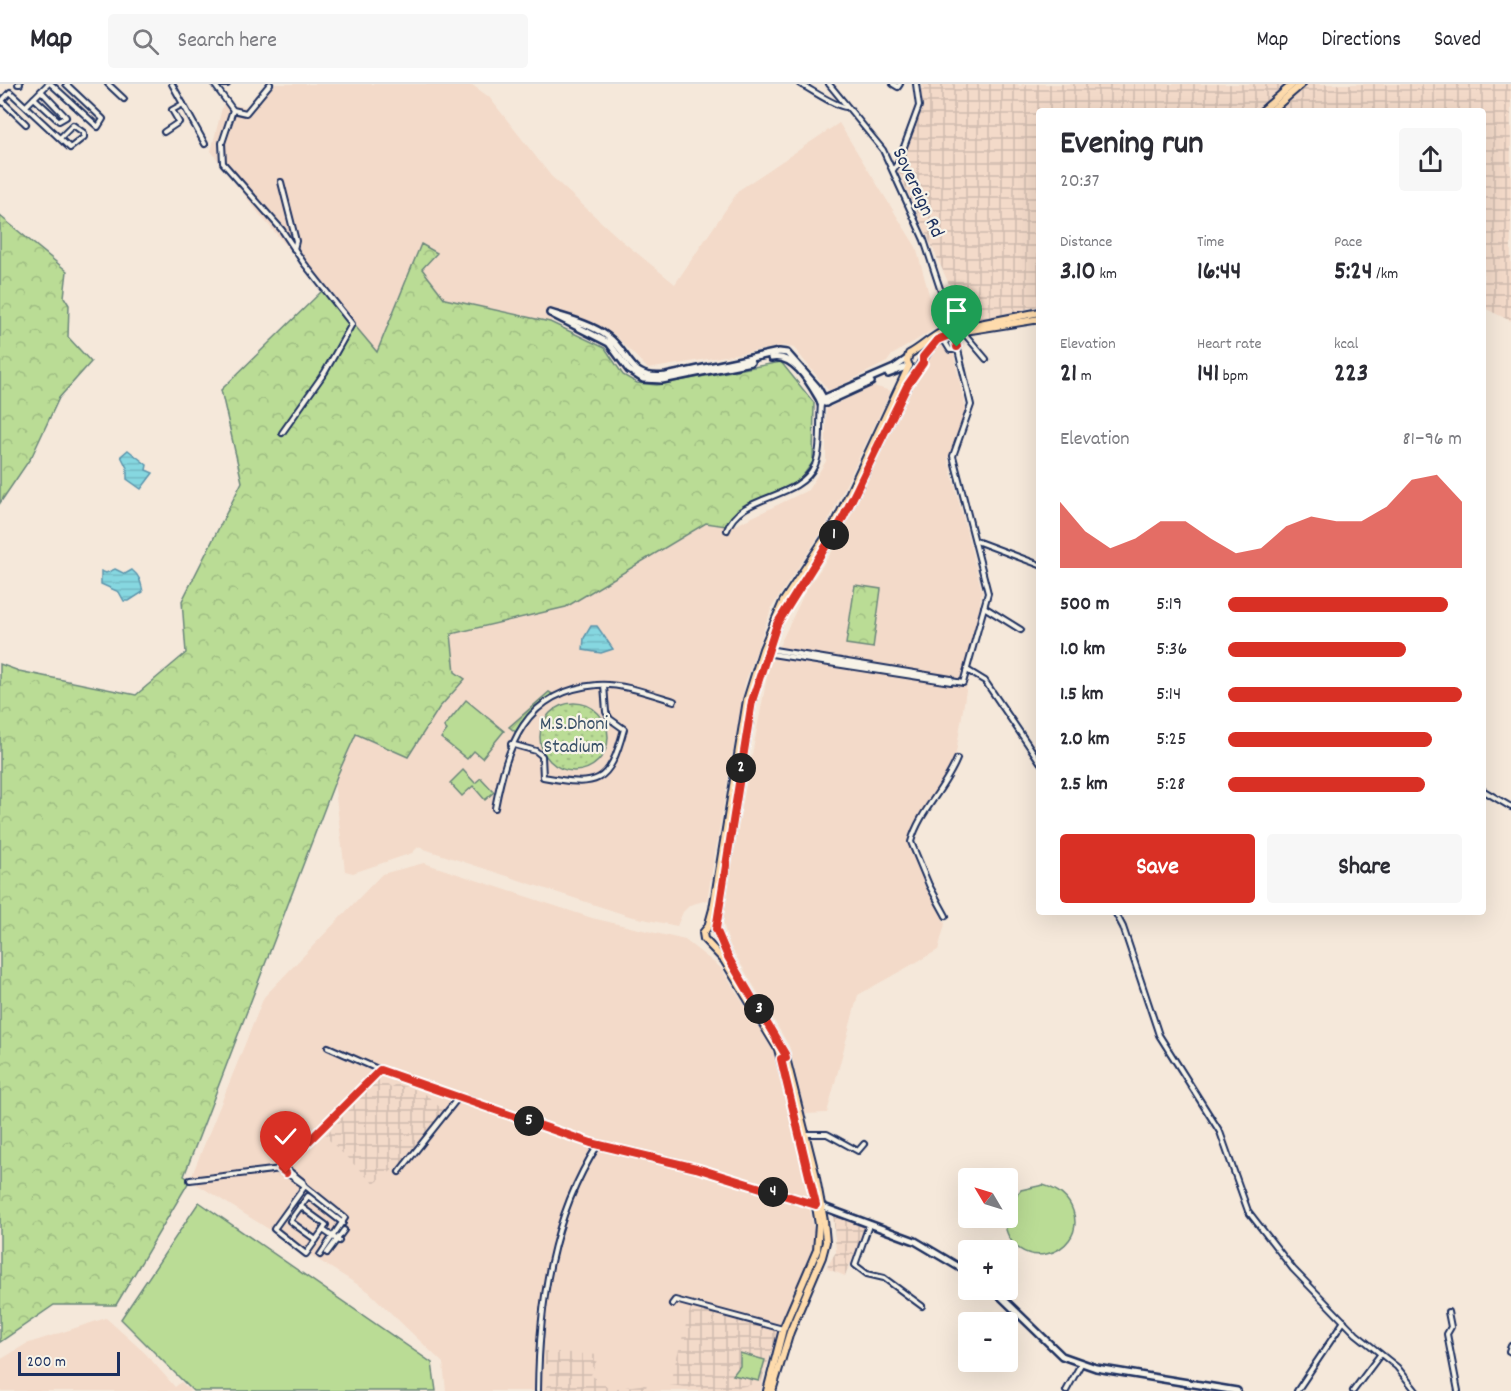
<!DOCTYPE html>
<html lang="en">
<head>
<meta charset="utf-8">
<style>
  :root { --surface:#fff; --page:#f7f7f7; --text:#2b2b33; --muted:#7c7c81; --line:#e1e1e2; --accent:#d93025 }
  body { margin:0; font-family:Dekko,sans-serif; background:var(--page); color:var(--text); height:100vh; display:flex; flex-direction:column; font-size:22px; white-space:nowrap }
  * { box-sizing:border-box; margin:0 }
  p { font-size:20px; color:var(--muted) }
  .icon { flex:none; width:33px; height:33px; fill:none; stroke:currentColor; stroke-width:2; stroke-linecap:round; stroke-linejoin:round }
  .map { position:relative; flex:1; overflow:hidden }
  .side { position:absolute; left:1036px; top:24px; width:450px; height:807px; display:flex; flex-direction:column; background:var(--surface); border-radius:6px; box-shadow:0 6px 24px #0002 }
  .side>* { flex:none }
  .needle { width:39px; rotate:308deg }
  .tools { position:absolute; left:958px; top:1084px; display:grid; gap:12px }
  .tools a { display:grid; place-items:center; width:60px; height:60px; border-radius:6px; background:var(--surface); box-shadow:0 6px 24px #0002; font-size:30px }
  .scale { position:absolute; left:18px; bottom:15px; width:102px; box-sizing:border-box; padding-left:6px; border:3px solid #1b2f5e; border-top:0; font-size:16px; line-height:21px; white-space:nowrap; color:#1b2f5e; -webkit-text-stroke:4px #f7f3e8; paint-order:stroke }
  .pin { position:absolute; display:grid; place-items:center; width:51px; height:51px; color:#fff; margin:-62px -26px; border-radius:50% 50% 50% 0; rotate:-45deg; box-shadow:0 0 6px #0007 }
  .pin .icon { rotate:45deg }
  .km { position:absolute; width:30px; height:30px; margin:-15px; border-radius:50%; background:#222; color:#fff; font-size:16px; line-height:30px; text-align:center }
  .round { display:grid; place-items:center; flex:none; width:63px; height:63px; border-radius:6px; background:var(--page) }
  .overview { display:flex; align-items:center; justify-content:space-between; height:102px; padding:0 24px }
  h1 { font-size:33px; font-weight:700; line-height:45px }
  .figures { display:grid; grid-template-columns:repeat(3,1fr); gap:9px; height:102px; padding:6px 24px }
  .figures div { display:grid; align-content:center }
  .figures b { font-size:26px; font-weight:700 }
  .figures small { font-size:16px; font-weight:400 }
  .figures p { font-size:16px }
  .chart { height:168px; padding:12px 24px }
  .chart p { display:flex; justify-content:space-between }
  .chart svg { width:100%; height:108px; margin-top:6px; fill:var(--accent); opacity:.7 }
  .primary-button { display:flex; gap:12px; margin-top:auto; padding:12px 24px }
  .primary-button a { flex:1; height:69px; border-radius:6px; background:var(--accent); color:#fff; font-size:24px; font-weight:700; line-height:69px; text-align:center }
  .primary-button a+a { background:var(--page); color:var(--text) }
  ul { padding:0 24px; list-style:none; font-size:20px }
  li { display:grid; grid-template-columns:96px 72px 1fr; align-items:center; height:45px }
  li i { height:15px; border-radius:8px; background:var(--accent) }
  header { display:flex; align-items:center; gap:36px; box-sizing:border-box; height:84px; padding:0 30px; background:var(--surface); border-bottom:2px solid var(--line) }
  header strong { font-size:28px }
  nav { display:flex; gap:33px; margin-inline-start:auto; font-size:21px }
  .search { width:420px; height:54px; background:var(--page); display:flex; align-items:center; gap:15px; box-sizing:border-box; padding:0 21px; border-radius:6px; color:var(--muted); font-size:22px }
  .map>svg:first-child { display:block }
</style>
</head>
<body>
<header>
<strong>Map</strong>
<div class="search"><svg class="icon" aria-label="search" viewBox="0 0 24 24"><circle cx="10" cy="10" r="6"/><path d="M15 15l6 6"/></svg>Search here</div>
<nav><a>Map</a><a>Directions</a><a>Saved</a></nav>
</header>
<div class="map">
<svg width="1511" height="1307" viewBox="0 0 1511 1307">
  <defs>
    <pattern id="industrial-grid" width="8" height="8" patternUnits="userSpaceOnUse" patternTransform="scale(1.5)"><rect width="8" height="8" fill="#f3dac9"/><path d="M0 4h8M4 0v8" fill="none" stroke="#d0bbaf"/></pattern>
    <pattern id="forest-crowns" width="20" height="18" patternUnits="userSpaceOnUse" patternTransform="scale(1.5)"><rect width="20" height="18" fill="#badc95"/><path d="M2 6a3 3 0 1 1 6 0M12 15a3 3 0 1 1 6 0" fill="none" stroke="#9fbd83"/></pattern>
    <pattern id="park-dots" width="8" height="8" patternUnits="userSpaceOnUse" patternTransform="scale(1.5)"><rect width="8" height="8" fill="#badc95"/><path d="M2 2h.1M6 6h.1" fill="none" stroke="#9fbd83" stroke-width="1.8" stroke-linecap="round"/></pattern>
    <pattern id="garden-furrows" width="10" height="10" patternUnits="userSpaceOnUse" patternTransform="scale(1.5)"><rect width="10" height="10" fill="#badc95"/><path d="M-1 1l2-2M0 10L10 0M9 11l2-2" fill="none" stroke="#9fbd83"/></pattern>
    <pattern id="water-rules" width="6" height="5" patternUnits="userSpaceOnUse" patternTransform="scale(1.5)"><rect width="6" height="5" fill="#86d7e0"/><path d="M0 2.5h6" fill="none" stroke="#73b9c3"/></pattern>
  </defs>
  <rect width="100%" height="100%" fill="#f5e8da"/>
  <filter id="ink" filterUnits="userSpaceOnUse"><feTurbulence type="fractalNoise" baseFrequency=".0167" numOctaves="2"/><feDisplacementMap in="SourceGraphic" scale="12" xChannelSelector="R" yChannelSelector="G"/><feConvolveMatrix kernelMatrix="1 2 1 2 8 2 1 2 1" color-interpolation-filters="sRGB"/></filter>
  <g filter="url(#ink)">
    <g fill="#f3dac9">
      <polygon points="266,0 471,0 489,13 551,92 622,157 675,200 739,106 839,39 916,163 938,243 892,271 887,278 829,307 794,264 784,262 648,285 615,251 559,226 550,238 445,215 422,185 422,160 377,268 260,131 211,67 223,20 247,23"/>
      <polygon points="950,253 966,327 948,375 982,507 955,675 911,762 945,840 938,866 858,911 827,1029 805,1030 789,962 729,860 721,831 769,583 804,510 837,460 903,315 935,262"/>
      <polygon points="873,302 891,307 827,440 772,523 745,599 707,816 690,821 683,828 677,842 629,832 418,763 412,769 353,789 345,787 334,697 370,622 401,572 705,437 736,441 808,406 826,377 826,325"/>
      <polygon points="424,779 592,834 685,856 721,884 780,977 799,1071 802,1072 801,1078 817,1162 765,1284 761,1307 446,1307 443,1279 368,1207 190,1096 264,913 382,790"/>
      <polygon points="106,1234 145,1269 175,1303 181,1298 191,1307 0,1307 0,1276 26,1260"/>
    </g>
    <g fill="url(#industrial-grid)">
      <polygon points="923,0 1017,0 1020,2 1023,0 1511,0 1511,237 1484,224 1484,27 1040,27 1039,222 960,240 948,198 895,80"/>
      <polygon points="379,993 391,1004 395,1000 422,1007 444,1027 406,1076 374,1100 325,1052"/>
      <polygon points="833,1127 867,1141 845,1192 826,1184 836,1168"/>
      <polygon points="691,1223 778,1247 761,1299 718,1307 669,1301"/>
      <polygon points="545,1267 599,1271 591,1291 610,1305 647,1300 645,1307 546,1307 551,1281 545,1280"/>
    </g>
    <g fill="#badc95" stroke="#6a867a" stroke-width="1.5">
      <polygon points="466,616 504,647 482,674 474,667 467,675 441,654 447,646 444,643"/>
      <polygon points="463,686 475,699 481,694 494,708 485,716 473,702 462,712 450,699"/>
      <path d="M 1043,1101 C 1057,1105 1068,1112 1073,1127 C 1088,1172 1010,1194 1004,1135 L 1008,1134 L 1008,1121 L 1021,1106 Z"/>
      <polygon points="199,1118 432,1279 436,1307 193,1307 121,1235"/>
      <polygon points="740,1269 765,1276 759,1297 733,1291 740,1282"/>
    </g>
    <g fill="url(#forest-crowns)" stroke="#6a867a" stroke-width="1.5">
      <polygon points="0,132 67,187 64,213 69,221 68,253 91,278 59,314 32,372 0,419"/>
      <polygon points="421,160 437,169 422,185 445,215 550,238 605,264 623,291 637,299 657,301 781,278 814,319 813,378 799,397 738,425 726,442 706,439 566,523 451,550 455,588 465,595 439,624 408,673 356,650 337,692 184,1092 190,1096 116,1221 54,1221 0,1258 0,580 19,587 136,611 186,569 182,517 242,398 221,306 324,205 377,268"/>
      <polygon points="855,501 881,505 873,564 846,560"/>
    </g>
    <circle fill="url(#park-dots)" stroke="#6a867a" stroke-width="1.5" cx="574" cy="653" r="34"/>
    <polygon fill="url(#garden-furrows)" stroke="#6a867a" stroke-width="1.5" points="549,608 557,613 533,629 517,649 509,643"/>
    <g fill="url(#water-rules)" stroke="#5b94ac" stroke-width="1.5">
      <polygon points="128,366 147,381 146,386 153,389 141,405 127,395 127,384 121,372"/>
      <path d="M 115,485 L 125,490 L 132,486 C 140,492 141,499 143,508 L 129,517 L 124,517 L 119,508 L 101,500 L 101,487 L 106,489 Z"/>
      <polygon points="591,542 597,542 613,565 601,569 583,566 584,554"/>
    </g>
    <g fill="none" stroke-linecap="round" stroke-linejoin="round">
      <defs>
        <g id="street">
          <polyline points="18,0 20,0"/>
          <polyline points="51,0 98,43 103,35 66,0"/>
          <polyline points="108,0 124,15"/>
          <polyline points="172,0 205,60"/>
          <polyline points="214,0 233,26 246,29 270,0"/>
          <polyline points="223,0 227,0"/>
          <path d="M 800,0 C 812,6 836,23 846,23"/>
          <polyline points="829,0 883,66 924,156 953,244"/>
          <polyline points="893,0 898,3 900,0"/>
          <polyline points="34,14 59,37 66,33 41,7"/>
          <polyline points="2,17 26,40"/>
          <polyline points="0,19 10,8 70,64 84,53 84,49 73,41 60,54"/>
          <polyline points="27,21 48,0"/>
          <polyline points="233,26 222,59 223,79 282,146 303,178 352,240 325,288 282,349"/>
          <polyline points="164,48 179,38 172,26 183,20"/>
          <polyline points="893,86 898,79 919,22 916,0"/>
          <polyline points="281,98 296,157 294,165"/>
          <polyline points="963,248 986,275"/>
          <polyline points="942,253 950,266 953,266"/>
          <path d="M 727,446 C 741,408 798,418 815,381 C 822,364 819,339 821,320"/>
          <polyline points="976,457 1040,481"/>
          <polyline points="984,523 1021,546"/>
          <polyline points="765,569 951,598 951,595 768,565"/>
          <polyline points="967,586 985,597 1040,678"/>
          <polyline points="951,597 963,599 988,509 953,372 971,321 954,249"/>
          <path d="M 511,660 L 536,667 L 542,672 L 543,693 C 598,703 609,701 624,645 L 610,635 L 606,628 L 604,601"/>
          <polyline points="1484,707 1511,723"/>
          <path d="M 495,724 C 507,662 524,607 597,601 C 621,599 651,610 674,617"/>
          <polyline points="1115,828 1123,843 1159,951 1220,1048 1248,1127 1293,1185 1356,1250 1397,1283 1416,1307"/>
          <path d="M 946,832 L 929,801 L 911,758 C 919,728 945,705 957,675"/>
          <polyline points="328,963 380,986 591,1059 696,1084 815,1121"/>
          <polyline points="806,1050 827,1050 858,1067 864,1060"/>
          <polyline points="281,1085 304,1101 303,1098 284,1083"/>
          <polyline points="399,1088 458,1014"/>
          <polyline points="190,1096 281,1085 380,986"/>
          <polyline points="304,1101 345,1134 320,1171"/>
          <polyline points="305,1102 274,1145 306,1170 323,1146 339,1157"/>
          <polyline points="300,1122 326,1141 323,1146"/>
          <polyline points="869,1141 855,1181 867,1190 884,1194 922,1222"/>
          <polyline points="316,1156 290,1137 308,1112 343,1139"/>
          <polyline points="327,1169 344,1146"/>
          <polyline points="672,1220 675,1216 783,1245"/>
          <polyline points="1448,1228 1451,1243 1447,1250 1458,1307"/>
          <polyline points="1511,1262 1509,1267 1511,1268"/>
          <path d="M 538,1307 C 539,1222 551,1133 598,1061"/>
          <polyline points="1066,1307 1081,1280"/>
          <polyline points="1297,1307 1344,1237"/>
          <polyline points="1353,1307 1380,1271"/>
        </g>
        <g id="secondary">
          <path d="M 550,229 C 569,235 590,240 607,252 C 631,269 627,297 666,292 L 779,268 L 787,269 L 817,303 L 826,319"/>
          <polyline points="554,231 609,259 629,286 643,295 662,296 751,278"/>
          <path d="M 771,274 C 794,269 810,299 820,316"/>
          <polyline points="888,290 909,282"/>
          <polyline points="825,319 871,298"/>
          <polyline points="821,320 820,316 894,284 907,275"/>
          <polyline points="818,1121 915,1157 969,1189"/>
          <polyline points="994,1206 1062,1272 1096,1284 1237,1307"/>
        </g>
        <g id="primary">
          <polyline points="1262,27 1293,0"/>
          <polyline points="1271,27 1302,0"/>
          <path d="M 909,282 L 907,277 L 909,270 C 921,264 931,253 944,247 L 1040,228"/>
          <polyline points="767,1307 783,1245 817,1166 819,1141 811,1090 778,965 724,876 704,855 703,849 708,843 713,825 747,616 763,565 783,518 837,436 909,282"/>
          <polyline points="772,1307 790,1248 822,1173 826,1158 824,1137 815,1089 785,970 728,873 716,845 752,617 766,569 781,531 839,442 907,302 933,259 952,249 1040,235"/>
        </g>
      </defs>
      <use href="#street" stroke="#1b2f5e" stroke-width="8"/>
      <use href="#secondary" stroke="#1b2f5e" stroke-width="10"/>
      <use href="#primary" stroke="#1b2f5e" stroke-width="10"/>
      <use href="#street" stroke="#f7f3e8" stroke-width="4"/>
      <use href="#secondary" stroke="#f7f3e8" stroke-width="5"/>
      <use href="#primary" stroke="#fedbac" stroke-width="6"/>
    </g>
  </g>
  <g fill="none" stroke-linecap="round" stroke-linejoin="round" filter="url(#ink)">
    <defs>
      <polyline id="route" points="286,1089 281,1085 380,986 591,1059 696,1084 816,1121 781,975 786,974 785,970 728,873 716,845 752,617 777,540 841,438 907,302 923,279 923,273 937,256 954,249 957,263"/>
    </defs>
    <use href="#route" stroke="#fff" stroke-width="12"/>
    <use href="#route" stroke="#d93025" stroke-width="8"/>
  </g>
  <g text-anchor="middle" dominant-baseline="central" stroke-width="4.5" stroke-linejoin="round" paint-order="stroke">
    <g font-size="20" fill="#1b2f5e" stroke="#f7f3e8">
      <text transform="translate(917 109) rotate(65)">Sovereign Rd</text>
    </g>
    <g font-size="20" fill="#3b5269" stroke="#f7f3e8">
      <text x="574" y="641">M.S.Dhoni<tspan x="574" dy="23">Stadium</tspan></text>
    </g>
  </g>
</svg>
<div class="tools">
<a><svg class="needle" viewBox="-14 -14 28 28"><path d="M0-13l5 13h-10z" fill="#e53935"/><path d="M0 13l5-13h-10z" fill="#7c7c81"/></svg></a>
<a>+</a>
<a>−</a>
</div>
<div class="scale">200 m</div>
<div class="pin" style="left:957px;top:263px;background:#1e9e55"><svg class="icon" aria-label="arrive" viewBox="0 0 24 24"><path d="M6 21V4h12l-3 4 3 4H6"/></svg></div>
<div class="pin" style="left:286px;top:1089px;background:#d93025"><svg class="icon" aria-label="check" viewBox="0 0 24 24"><path d="M5 12l5 5 9-10"/></svg></div>
<b class="km" style="left:834px;top:451px">1</b>
<b class="km" style="left:741px;top:684px">2</b>
<b class="km" style="left:759px;top:925px">3</b>
<b class="km" style="left:773px;top:1108px">4</b>
<b class="km" style="left:529px;top:1037px">5</b>
<section class="side">
<div class="overview"><div><h1>Evening run</h1><p>20:37</p></div><a class="round"><svg class="icon" aria-label="share" viewBox="0 0 24 24"><path d="M12 15V3M7 8l5-5 5 5M5 13v7h14v-7"/></svg></a></div>
<div class="figures">
<div><p>Distance</p><b>3.10<small> km</small></b></div>
<div><p>Time</p><b>16:44</b></div>
<div><p>Pace</p><b>5:24<small> /km</small></b></div>
</div>
<div class="figures">
<div><p>Elevation</p><b>21<small> m</small></b></div>
<div><p>Heart rate</p><b>141<small> bpm</small></b></div>
<div><p>kcal</p><b>223</b></div>
</div>
<div class="chart"><p><span>Elevation</span>81–96 m</p>
<svg viewBox="0 0 160 44" preserveAspectRatio="none"><path d="M0 44V17L10 29L20 36L30 32L40 25L50 25L60 32L70 38L80 36L90 27L100 23L110 25L120 25L130 19L140 8L150 6L160 17V44z"/></svg>
</div>
<ul>
<li><b>500 m</b>5:19<i style="width:94%"></i></li>
<li><b>1.0 km</b>5:36<i style="width:76%"></i></li>
<li><b>1.5 km</b>5:14<i style="width:100%"></i></li>
<li><b>2.0 km</b>5:25<i style="width:87%"></i></li>
<li><b>2.5 km</b>5:28<i style="width:84%"></i></li>
</ul>
<div class="primary-button"><a>Save</a><a>Share</a></div>
</section>
</div>
</body>
</html>
